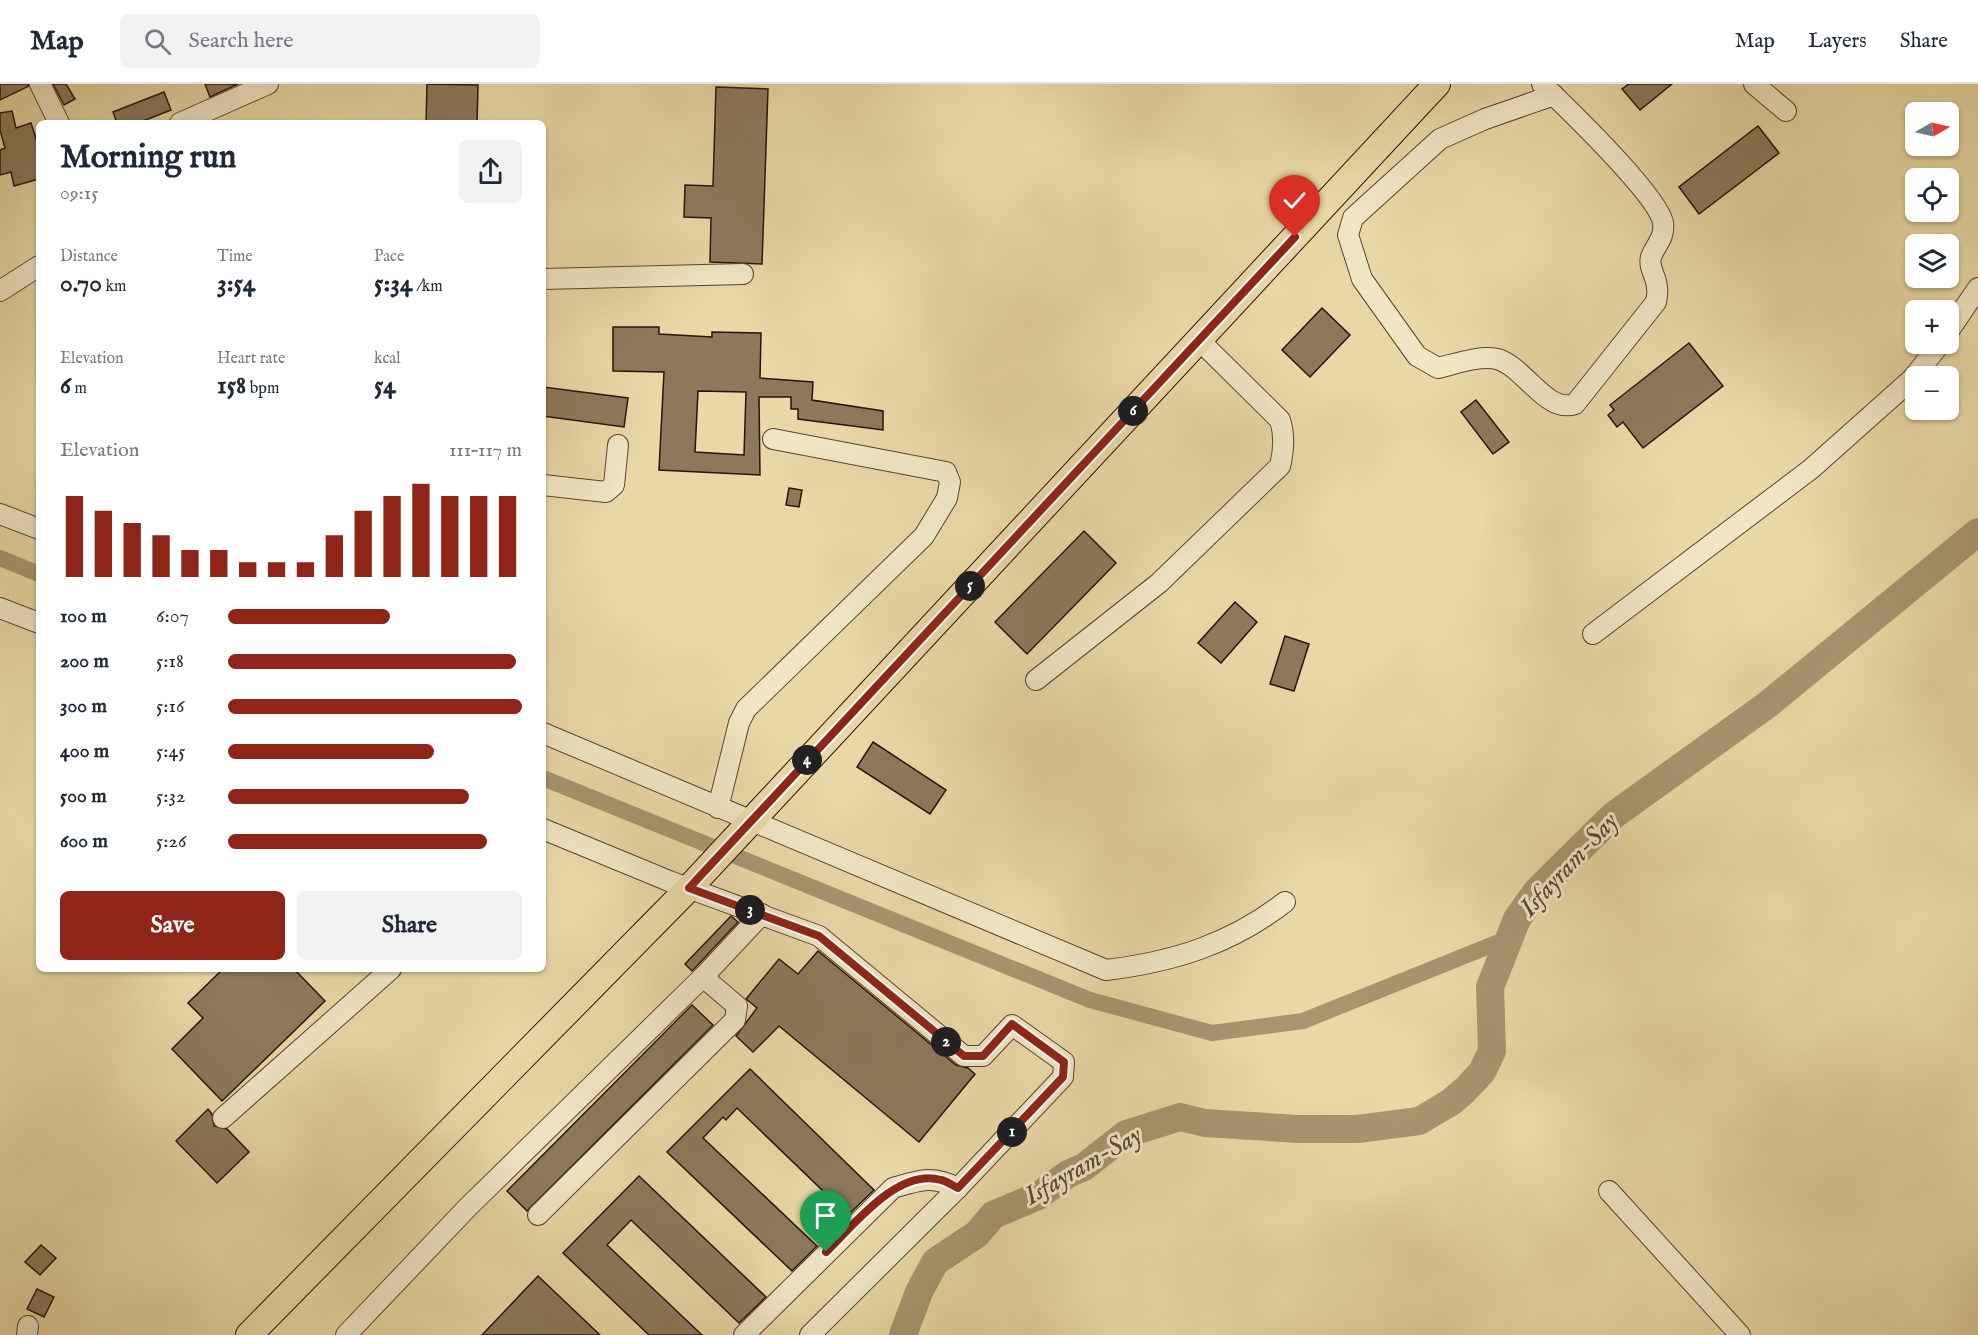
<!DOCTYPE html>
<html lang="en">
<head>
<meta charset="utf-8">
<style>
  :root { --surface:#fff; --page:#f2f2f3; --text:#1f2937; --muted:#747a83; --line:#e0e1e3; --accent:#8f2418 }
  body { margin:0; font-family:"IM FELL English",serif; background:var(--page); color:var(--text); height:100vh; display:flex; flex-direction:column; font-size:22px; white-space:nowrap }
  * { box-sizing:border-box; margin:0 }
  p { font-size:20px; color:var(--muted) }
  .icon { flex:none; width:33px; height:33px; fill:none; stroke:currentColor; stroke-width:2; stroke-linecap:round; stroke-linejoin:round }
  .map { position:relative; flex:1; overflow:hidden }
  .details { position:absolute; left:36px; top:36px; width:510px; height:852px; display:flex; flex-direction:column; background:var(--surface); border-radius:9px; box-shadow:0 2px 4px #0004 }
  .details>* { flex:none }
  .needle { width:39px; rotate:81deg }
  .controls { position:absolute; left:1905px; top:18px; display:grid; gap:12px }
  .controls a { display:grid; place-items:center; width:54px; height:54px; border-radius:9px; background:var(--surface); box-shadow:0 2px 4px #0004; font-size:30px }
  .pin { position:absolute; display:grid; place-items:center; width:51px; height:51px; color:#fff; margin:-62px -26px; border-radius:50% 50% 50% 0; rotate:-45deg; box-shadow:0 0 6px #0007 }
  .pin .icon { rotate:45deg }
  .km { position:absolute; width:30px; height:30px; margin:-15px; border-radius:50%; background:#222; color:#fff; font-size:16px; line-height:30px; text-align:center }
  .round { display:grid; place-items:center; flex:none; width:63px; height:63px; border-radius:9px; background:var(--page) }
  .headline { display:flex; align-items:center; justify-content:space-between; height:102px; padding:0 24px }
  h1 { font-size:33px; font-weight:700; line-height:45px }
  .figures { display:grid; grid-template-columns:repeat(3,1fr); gap:9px; height:102px; padding:6px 24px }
  .figures div { display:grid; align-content:center }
  .figures b { font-size:26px; font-weight:700 }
  .figures small { font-size:16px; font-weight:400 }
  .figures p { font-size:16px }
  .chart { height:168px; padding:12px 24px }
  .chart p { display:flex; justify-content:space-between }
  .chart svg { width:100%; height:108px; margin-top:6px; stroke:var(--accent); stroke-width:6 }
  .button { display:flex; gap:12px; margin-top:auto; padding:12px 24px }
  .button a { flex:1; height:69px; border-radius:9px; background:var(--accent); color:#fff; font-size:24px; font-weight:700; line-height:69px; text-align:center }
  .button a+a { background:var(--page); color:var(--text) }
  ul { padding:0 24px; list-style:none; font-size:20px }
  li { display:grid; grid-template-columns:96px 72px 1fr; align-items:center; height:45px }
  li i { height:15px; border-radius:8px; background:var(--accent) }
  header { display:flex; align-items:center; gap:36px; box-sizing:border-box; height:84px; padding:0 30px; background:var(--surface); border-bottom:2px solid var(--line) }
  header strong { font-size:28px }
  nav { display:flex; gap:33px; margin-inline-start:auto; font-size:21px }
  .search { width:420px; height:54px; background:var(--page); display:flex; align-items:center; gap:15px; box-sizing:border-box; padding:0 21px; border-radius:9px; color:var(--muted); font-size:22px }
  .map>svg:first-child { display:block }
</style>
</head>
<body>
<header>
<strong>Map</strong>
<div class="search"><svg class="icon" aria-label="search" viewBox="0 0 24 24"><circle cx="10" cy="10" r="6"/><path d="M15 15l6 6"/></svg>Search here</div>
<nav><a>Map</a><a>Layers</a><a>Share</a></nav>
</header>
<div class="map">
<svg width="1978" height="1251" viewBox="0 0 1978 1251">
  <rect width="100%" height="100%" fill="#e8d8a5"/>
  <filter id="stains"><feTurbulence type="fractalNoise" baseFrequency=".00333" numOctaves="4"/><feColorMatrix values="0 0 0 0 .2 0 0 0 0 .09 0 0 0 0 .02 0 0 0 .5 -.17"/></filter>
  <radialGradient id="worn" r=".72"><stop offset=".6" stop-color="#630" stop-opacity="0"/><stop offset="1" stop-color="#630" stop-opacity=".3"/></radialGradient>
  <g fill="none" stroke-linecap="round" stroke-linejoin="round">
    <g stroke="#a79570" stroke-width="16">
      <polyline points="0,474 39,490"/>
      <polyline points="543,694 1090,916 1212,949 1303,937 1509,854"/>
    </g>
    <polyline stroke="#a79570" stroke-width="28" points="903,1251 919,1208 935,1178 977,1150 993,1131 1038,1112 1068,1090 1084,1083 1126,1050 1180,1033 1205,1039 1298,1045 1358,1045 1419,1037 1451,1018 1465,1006 1482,988 1492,967 1490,903 1517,835 1537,807 1614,731 1767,621 1978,448"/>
  </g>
  <g fill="#8c795b" stroke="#28120a" stroke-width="1.5" fill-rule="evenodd">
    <polygon points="0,0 28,0 29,2 0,16"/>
    <polygon points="53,0 66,0 75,15 64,21"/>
    <polygon points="205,0 238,0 210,13"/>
    <polygon points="427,0 478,1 477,39 426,39"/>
    <polygon points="1629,0 1672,0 1640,26 1622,5"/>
    <polygon points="716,3 768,5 762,180 710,178 711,134 684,133 685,101 713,102"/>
    <polygon points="164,8 171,26 138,39 117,39 113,28"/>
    <polygon points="12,27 16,44 31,39 39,64 39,95 14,102 11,88 0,91 0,66 5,64 0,46 0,29"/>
    <polygon points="1758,42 1779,69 1699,130 1679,103"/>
    <polygon points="1322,224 1350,251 1310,293 1282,266"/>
    <path d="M 613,243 L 659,243 L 659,250 L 712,253 L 712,248 L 761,249 L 760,294 L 813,298 L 812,316 L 883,327 L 883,346 L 798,335 L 798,325 L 791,325 L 791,313 L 759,313 L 760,391 L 659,386 L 664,288 L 613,287 ZM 698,307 L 746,308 L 744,371 L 695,368 Z"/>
    <polygon points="1689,259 1723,302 1643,364 1623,338 1617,343 1608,331 1614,326 1610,321"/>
    <polygon points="543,303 628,314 624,343 543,332"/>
    <polygon points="1476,316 1509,358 1493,370 1461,328"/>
    <polygon points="789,404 802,406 799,423 786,421"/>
    <polygon points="1084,447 1116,479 1027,570 995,538"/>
    <polygon points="1235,518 1257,538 1221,579 1198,559"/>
    <polygon points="1285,552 1309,560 1294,607 1270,600"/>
    <polygon points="873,658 946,706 930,730 857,683"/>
    <polygon points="731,832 738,838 692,887 685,880"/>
    <polygon points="818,867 956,981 968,984 975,990 919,1058 779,942 753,968 736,952 757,924 746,915 779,875 798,890"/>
    <polygon points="223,885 294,885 325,917 222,1017 172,965 203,934 188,919"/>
    <polygon points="692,921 713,941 527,1127 507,1107"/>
    <polygon points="750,985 874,1106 848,1131 737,1024 726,1036 723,1033 703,1054 817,1162 792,1187 667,1068"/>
    <polygon points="208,1025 212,1030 214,1042 227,1045 249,1068 217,1099 176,1057"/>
    <polygon points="639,1092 766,1213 739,1239 631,1136 607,1161 702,1251 649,1251 563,1169"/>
    <polygon points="41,1161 56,1174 40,1191 25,1178"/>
    <polygon points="538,1192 600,1251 482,1251"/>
    <polygon points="37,1205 54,1213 44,1233 27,1225"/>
  </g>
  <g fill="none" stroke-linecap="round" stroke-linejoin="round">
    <defs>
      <g id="minor">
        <polyline points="40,0 59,39"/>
        <path d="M 1542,0 C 1566,23 1659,112 1663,139 C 1665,154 1656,160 1651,173 C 1648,184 1657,193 1657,204 C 1658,208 1657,213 1656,218 L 1575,320 C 1546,330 1524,282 1497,275 C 1480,271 1455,280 1438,284 L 1417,272 L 1362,195 L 1348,151 L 1353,134 L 1440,55 L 1485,35 L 1554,11"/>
        <polyline points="1754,0 1786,27"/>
        <polyline points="180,39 268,0"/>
        <polyline points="543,195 743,190"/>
        <polyline points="0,207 39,182"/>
        <polyline points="1948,248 1978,204"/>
        <polyline points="543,401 606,408 614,401 618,361"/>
        <polyline points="0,430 39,445"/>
        <polyline points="0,524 39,539"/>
        <polyline points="1593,550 1811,385 1912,295 1940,260"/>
        <path d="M 1036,596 L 1159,499 L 1280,382 C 1284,366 1285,352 1280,336 L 1199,256"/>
        <path d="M 543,649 L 1106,886 C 1173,878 1231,860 1285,818"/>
        <polyline points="718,724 739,639 746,625 924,452 947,414 950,398 946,388 773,355"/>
        <polyline points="543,745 669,797 819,852 964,972 983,972 1012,941 1064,978 1063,993 958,1104 810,1251"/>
        <polyline points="223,1034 391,885"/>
        <polyline points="1609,1107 1740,1251"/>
        <polyline points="538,1131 735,936 737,922 703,893"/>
        <polyline points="27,1251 28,1242"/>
        <polyline points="346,1251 468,1123 703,893 762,830"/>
        <path d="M 744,1251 L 893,1104 C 920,1096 932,1091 958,1104"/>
      </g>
      <polyline id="major" points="249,1251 689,804 1437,0"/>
    </defs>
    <use href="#minor" stroke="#584431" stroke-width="22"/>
    <use href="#major" stroke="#28120a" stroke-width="28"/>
    <use href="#minor" stroke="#f0e6c4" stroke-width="20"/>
    <use href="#major" stroke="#e8d8a5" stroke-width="26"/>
  </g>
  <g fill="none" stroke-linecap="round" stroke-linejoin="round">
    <defs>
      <path id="route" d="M 826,1168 C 853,1142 898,1083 941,1096 C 947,1097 953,1102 958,1104 L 1063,993 L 1064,978 L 1012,940 L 983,972 L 964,972 L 819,852 L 689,804 L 1295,153"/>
    </defs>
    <use href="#route" stroke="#fff" stroke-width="12"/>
    <use href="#route" stroke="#8f2418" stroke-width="8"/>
  </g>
  <g text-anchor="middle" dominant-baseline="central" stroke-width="6" stroke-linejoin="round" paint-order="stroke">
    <g font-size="26" font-style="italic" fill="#5b4633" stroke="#f0e6c4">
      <text transform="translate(1569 781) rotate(-47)">Isfayram-Say</text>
      <text transform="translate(1083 1082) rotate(-30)">Isfayram-Say</text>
    </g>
  </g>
  <rect width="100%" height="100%" filter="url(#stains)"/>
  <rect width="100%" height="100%" fill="url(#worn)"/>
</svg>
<div class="controls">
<a><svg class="needle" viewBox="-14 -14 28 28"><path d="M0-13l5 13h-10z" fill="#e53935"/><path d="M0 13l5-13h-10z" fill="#747a83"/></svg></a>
<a><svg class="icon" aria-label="locate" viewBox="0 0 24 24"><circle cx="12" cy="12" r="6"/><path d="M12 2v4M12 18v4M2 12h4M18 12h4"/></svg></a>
<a><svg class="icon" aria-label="layers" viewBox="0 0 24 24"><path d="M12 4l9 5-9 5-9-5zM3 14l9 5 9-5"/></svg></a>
<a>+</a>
<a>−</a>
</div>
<div class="pin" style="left:826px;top:1168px;background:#1e9e55"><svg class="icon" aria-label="arrive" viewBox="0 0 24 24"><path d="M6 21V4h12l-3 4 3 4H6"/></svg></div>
<div class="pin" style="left:1295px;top:153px;background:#d93025"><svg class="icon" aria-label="check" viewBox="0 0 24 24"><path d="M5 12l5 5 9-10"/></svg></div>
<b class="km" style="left:1012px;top:1048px">1</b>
<b class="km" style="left:946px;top:958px">2</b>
<b class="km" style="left:750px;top:826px">3</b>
<b class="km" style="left:807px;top:676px">4</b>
<b class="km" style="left:970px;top:502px">5</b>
<b class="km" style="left:1133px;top:327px">6</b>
<section class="details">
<div class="headline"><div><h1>Morning run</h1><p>09:15</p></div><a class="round"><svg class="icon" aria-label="share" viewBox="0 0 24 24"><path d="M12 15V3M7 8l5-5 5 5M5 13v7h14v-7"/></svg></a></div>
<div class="figures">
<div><p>Distance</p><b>0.70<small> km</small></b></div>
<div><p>Time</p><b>3:54</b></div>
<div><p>Pace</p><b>5:34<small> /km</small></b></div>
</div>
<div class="figures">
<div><p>Elevation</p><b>6<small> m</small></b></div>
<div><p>Heart rate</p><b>158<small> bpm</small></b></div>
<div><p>kcal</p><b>54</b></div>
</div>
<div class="chart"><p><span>Elevation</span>111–117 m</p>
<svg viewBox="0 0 160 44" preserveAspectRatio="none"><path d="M5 44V11M15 44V17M25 44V22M35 44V27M45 44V33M55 44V33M65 44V38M75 44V38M85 44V38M95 44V27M105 44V17M115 44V11M125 44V6M135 44V11M145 44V11M155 44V11"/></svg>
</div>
<ul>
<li><b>100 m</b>6:07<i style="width:55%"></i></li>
<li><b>200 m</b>5:18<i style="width:98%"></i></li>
<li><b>300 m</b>5:16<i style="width:100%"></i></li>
<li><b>400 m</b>5:45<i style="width:70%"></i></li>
<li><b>500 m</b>5:32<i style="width:82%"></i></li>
<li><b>600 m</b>5:26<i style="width:88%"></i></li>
</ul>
<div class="button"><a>Save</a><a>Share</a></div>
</section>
</div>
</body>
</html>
